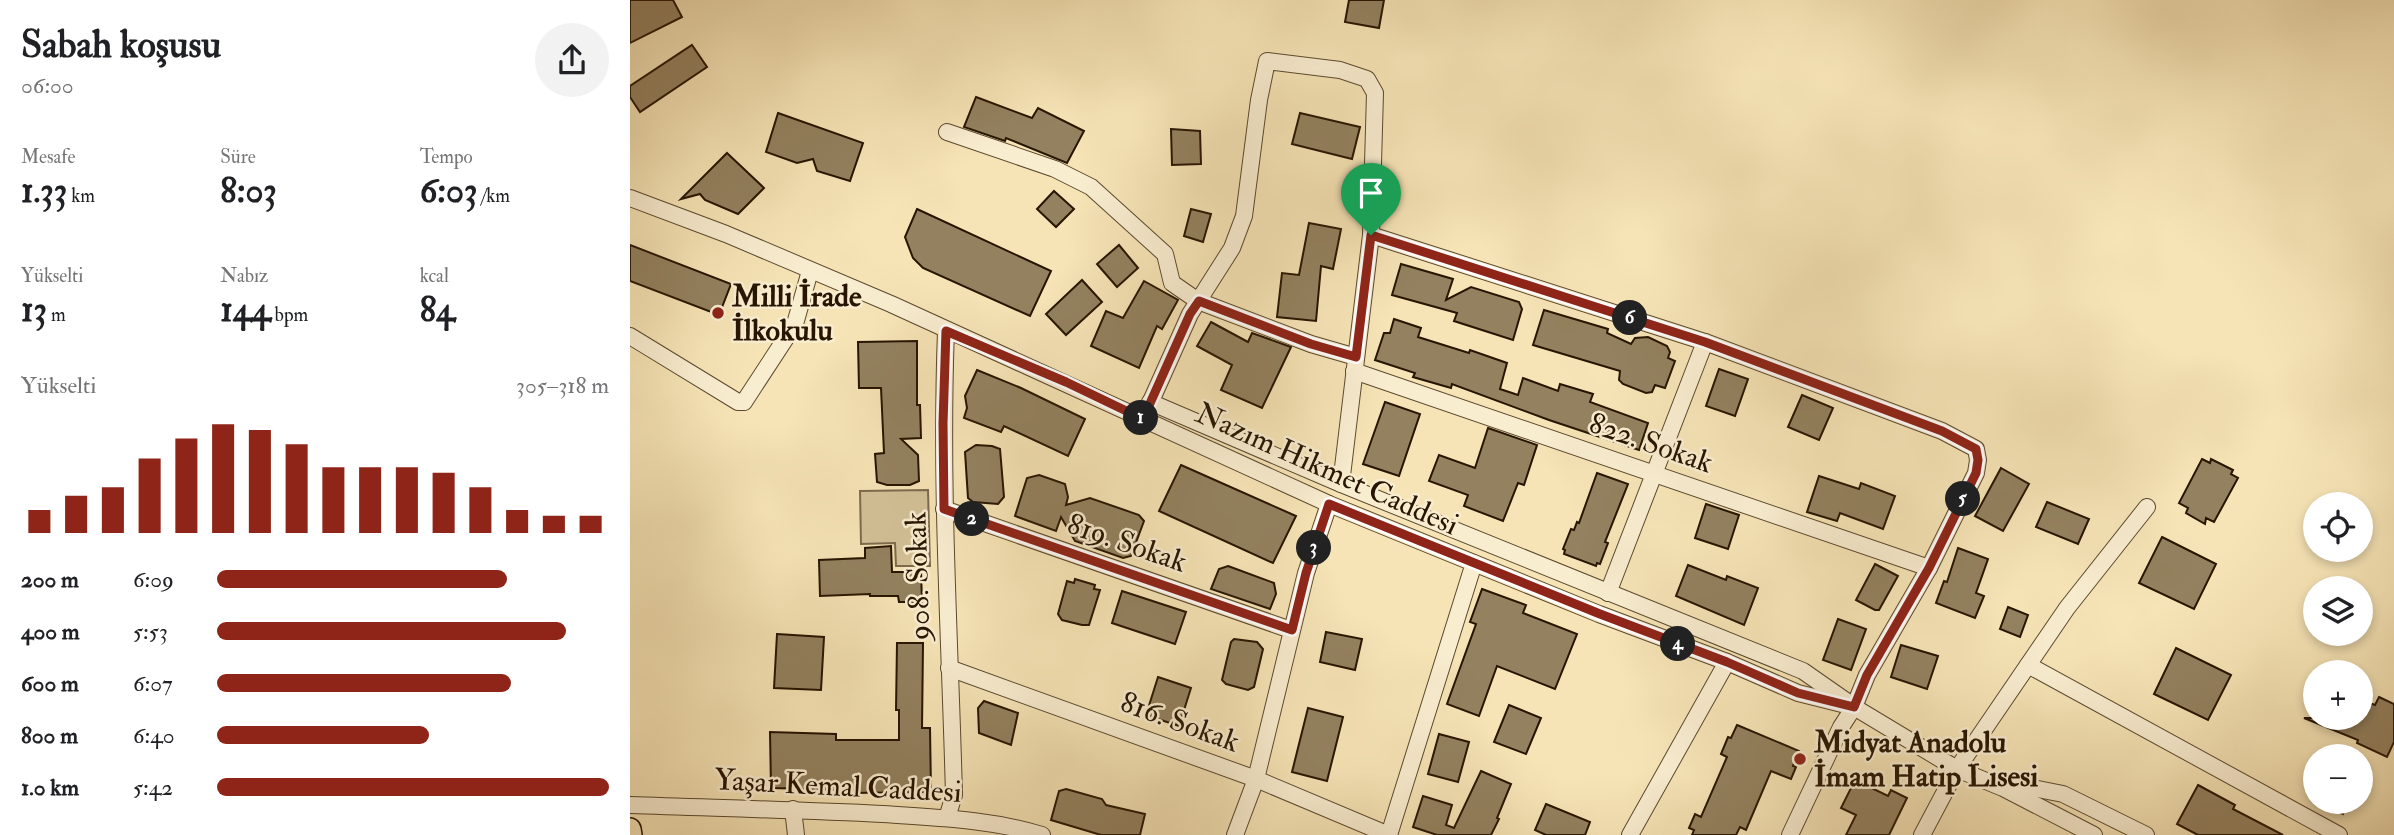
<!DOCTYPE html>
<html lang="tr">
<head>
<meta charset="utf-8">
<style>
  :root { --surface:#fff; --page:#f2f2f2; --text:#202124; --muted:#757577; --accent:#8f2418 }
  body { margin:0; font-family:"IM FELL Double Pica",serif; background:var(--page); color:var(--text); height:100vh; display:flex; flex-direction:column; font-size:26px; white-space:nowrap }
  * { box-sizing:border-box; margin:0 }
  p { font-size:23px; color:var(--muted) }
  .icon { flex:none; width:38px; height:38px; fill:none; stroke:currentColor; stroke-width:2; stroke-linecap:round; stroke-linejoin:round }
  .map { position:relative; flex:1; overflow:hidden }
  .sheet { display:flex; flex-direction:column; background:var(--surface); width:630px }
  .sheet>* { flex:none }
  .fabs { position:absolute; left:1673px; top:492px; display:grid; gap:14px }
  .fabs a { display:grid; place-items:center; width:70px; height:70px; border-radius:50%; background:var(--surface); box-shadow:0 4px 10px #0003; font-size:35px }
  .pin { position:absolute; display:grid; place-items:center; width:60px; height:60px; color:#fff; margin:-72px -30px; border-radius:50% 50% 50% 0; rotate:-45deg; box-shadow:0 0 7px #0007 }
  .pin .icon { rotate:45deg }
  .km { position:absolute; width:35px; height:35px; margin:-18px; border-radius:50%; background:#222; color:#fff; font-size:19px; line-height:35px; text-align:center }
  .round { display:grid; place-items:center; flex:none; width:74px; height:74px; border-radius:37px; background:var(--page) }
  .head { display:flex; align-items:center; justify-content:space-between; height:119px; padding:0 21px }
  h1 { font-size:38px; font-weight:700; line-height:52px }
  .figures { display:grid; grid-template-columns:repeat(3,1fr); gap:10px; height:119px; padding:7px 21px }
  .figures div { display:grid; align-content:center }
  .figures b { font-size:35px; font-weight:700 }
  .figures small { font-size:19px; font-weight:400 }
  .figures p { font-size:19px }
  .chart { height:196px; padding:14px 21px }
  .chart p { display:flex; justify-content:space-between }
  .chart svg { width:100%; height:126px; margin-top:7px; stroke:var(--accent); stroke-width:6 }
  ul { padding:0 21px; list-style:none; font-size:23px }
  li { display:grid; grid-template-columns:112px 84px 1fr; align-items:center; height:52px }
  li i { height:18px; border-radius:9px; background:var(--accent) }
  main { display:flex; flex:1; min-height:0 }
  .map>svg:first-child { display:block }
</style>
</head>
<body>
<main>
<section class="sheet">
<div class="head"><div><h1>Sabah koşusu</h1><p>06:00</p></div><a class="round"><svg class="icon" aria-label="share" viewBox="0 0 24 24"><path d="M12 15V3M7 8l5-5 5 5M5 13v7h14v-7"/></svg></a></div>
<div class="figures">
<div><p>Mesafe</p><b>1.33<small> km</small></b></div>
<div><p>Süre</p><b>8:03</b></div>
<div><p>Tempo</p><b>6:03<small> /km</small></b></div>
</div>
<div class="figures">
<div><p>Yükselti</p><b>13<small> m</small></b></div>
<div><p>Nabız</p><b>144<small> bpm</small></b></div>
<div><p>kcal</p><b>84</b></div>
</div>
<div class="chart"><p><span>Yükselti</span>305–318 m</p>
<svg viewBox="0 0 160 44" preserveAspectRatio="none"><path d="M5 44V36M15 44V31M25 44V28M35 44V18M45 44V11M55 44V6M65 44V8M75 44V13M85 44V21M95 44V21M105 44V21M115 44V23M125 44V28M135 44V36M145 44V38M155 44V38"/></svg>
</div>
<ul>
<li><b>200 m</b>6:09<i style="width:74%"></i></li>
<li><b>400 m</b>5:53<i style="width:89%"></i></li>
<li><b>600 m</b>6:07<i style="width:75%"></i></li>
<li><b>800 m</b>6:40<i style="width:54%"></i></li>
<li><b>1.0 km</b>5:42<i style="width:100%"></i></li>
</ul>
</section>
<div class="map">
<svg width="1764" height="835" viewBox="0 0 1764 835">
  <rect width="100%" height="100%" fill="#f6e4b6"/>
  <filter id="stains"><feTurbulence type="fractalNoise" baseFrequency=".00286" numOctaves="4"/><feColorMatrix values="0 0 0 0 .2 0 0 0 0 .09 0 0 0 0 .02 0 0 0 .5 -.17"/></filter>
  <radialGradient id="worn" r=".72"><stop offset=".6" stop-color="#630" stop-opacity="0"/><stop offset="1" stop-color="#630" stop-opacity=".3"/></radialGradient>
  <polygon fill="#d3c197" stroke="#7d6b4c" stroke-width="2" points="298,490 300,566 266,566 265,543 231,544 230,491"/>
  <g fill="#93815f" stroke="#271501" stroke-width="2">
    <polygon points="0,0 43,0 52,17 0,43"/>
    <polygon points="719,0 754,0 749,28 715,22"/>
    <polygon points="62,45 77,67 10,112 0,97 0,86"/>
    <polygon points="346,97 402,118 408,108 454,131 437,163 376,138 375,141 334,127"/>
    <polygon points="148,113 233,143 220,181 187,171 183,159 167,163 136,152"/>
    <polygon points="670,113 730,127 722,159 662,144"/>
    <polygon points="541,129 570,131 571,164 542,165"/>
    <polygon points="97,153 134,188 108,214 75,200 70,194 51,199"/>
    <polygon points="424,191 444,209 426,227 407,209"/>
    <polygon points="287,209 421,271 400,316 293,268 283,258 275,237"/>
    <polygon points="561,209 581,214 573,242 554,236"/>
    <polygon points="679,223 711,229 703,269 691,266 686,321 647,317 652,273 669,275"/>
    <polygon points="0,245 101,284 89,315 0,281"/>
    <polygon points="489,245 508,268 487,287 467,264"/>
    <polygon points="771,264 823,279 816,300 841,287 889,302 892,309 883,340 824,321 827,313 762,295"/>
    <polygon points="452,280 472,302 436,335 416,314"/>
    <polygon points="514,281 548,300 532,329 527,326 509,368 461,346 476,311 493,318"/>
    <polygon points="914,310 978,329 977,333 1001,344 1005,338 1018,337 1037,346 1040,352 1038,358 1045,361 1035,388 1025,385 1022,392 1016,393 993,384 989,380 990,371 903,345"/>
    <polygon points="764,319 791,328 788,337 839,353 840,350 877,363 870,389 888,395 893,378 928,391 930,384 963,394 960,402 1018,423 1009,450 919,420 822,384 821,388 783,377 785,373 745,360 754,333 760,333"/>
    <polygon points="581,322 618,342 622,333 661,347 632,408 591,390 602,365 567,346"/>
    <polygon points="287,341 287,405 290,405 291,438 271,439 288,455 289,481 280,485 257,485 247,482 245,454 254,453 251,388 229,388 228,342"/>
    <polygon points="1089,369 1118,379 1105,416 1076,406"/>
    <polygon points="347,370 391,388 455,419 438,456 374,426 371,432 334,418 337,408 335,396"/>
    <polygon points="1172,395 1203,408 1189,440 1158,427"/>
    <polygon points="755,402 790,414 769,476 733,464"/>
    <polygon points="858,428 907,445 894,485 888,483 873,521 834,506 838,495 799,481 809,455 845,468"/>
    <polygon points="346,445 362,446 370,449 374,497 368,504 343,502 338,498 335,452"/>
    <polygon points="1572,459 1580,463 1581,459 1603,470 1601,474 1608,478 1584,522 1576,518 1575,524 1556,513 1558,508 1549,503"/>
    <polygon points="551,465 666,516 643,563 529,511"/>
    <polygon points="1371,468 1399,484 1373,531 1345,516"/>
    <polygon points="967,473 998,484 975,542 978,543 970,564 967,563 966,566 934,554 935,550 933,549 941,529 944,530 947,522 949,523"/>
    <polygon points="409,475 435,484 438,497 436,505 460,498 509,515 514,521 501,556 493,558 445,541 431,517 426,531 385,516 397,478"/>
    <polygon points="1189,476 1229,489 1231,483 1265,496 1253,529 1210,513 1207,521 1177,512"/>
    <polygon points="1417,502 1459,519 1448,544 1406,527"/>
    <polygon points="1076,504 1109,515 1098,549 1065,538"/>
    <polygon points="1532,537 1586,564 1564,609 1509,583"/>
    <polygon points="261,546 262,572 291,572 292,602 269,602 268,596 240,596 240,594 190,596 189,560 235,558 235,548"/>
    <polygon points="1328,548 1358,559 1346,593 1354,596 1345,618 1306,603 1314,581 1317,582"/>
    <polygon points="1245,564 1268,576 1249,610 1245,610 1226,600"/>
    <polygon points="1058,565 1096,580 1097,576 1128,588 1114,625 1046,596"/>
    <polygon points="598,566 644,583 646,594 640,609 581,589 589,569"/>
    <polygon points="445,579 465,585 464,589 470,590 459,625 452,625 432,620 428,614 437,581 444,583"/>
    <polygon points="852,589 896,605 893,613 947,634 925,689 867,666 849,716 817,704 846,624 840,622"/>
    <polygon points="492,591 556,612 545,644 482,623"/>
    <polygon points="1378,607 1398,615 1390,637 1370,629"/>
    <polygon points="1208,619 1236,629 1221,670 1193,660"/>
    <polygon points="696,632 732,639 725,670 690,662"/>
    <polygon points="147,634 194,637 191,690 144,688"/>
    <polygon points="604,639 627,642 633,649 624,687 618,690 596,684 592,680 601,642"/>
    <polygon points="267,643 293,643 292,728 300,728 301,792 218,793 218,790 141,788 140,732 206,734 206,740 269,740 269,710 266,710"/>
    <polygon points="1271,645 1308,656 1297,689 1261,677"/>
    <polygon points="1546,648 1601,675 1578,720 1524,694"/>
    <polygon points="528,677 561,688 549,726 516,715"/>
    <polygon points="1749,697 1764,704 1764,742 1757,757 1727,743 1728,740 1674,718 1731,718 1731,700 1745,705"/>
    <polygon points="354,701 388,713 381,745 349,733 348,708"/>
    <polygon points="879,705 911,718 896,754 864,742"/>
    <polygon points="678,708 713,717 697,781 662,772"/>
    <polygon points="1107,725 1169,751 1163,766 1166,767 1161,779 1141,771 1116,830 1110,827 1106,835 1062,835 1064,830 1059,828 1065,814 1071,817 1097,757 1091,754 1098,737 1101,738"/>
    <polygon points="809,734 839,742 828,782 798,774"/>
    <polygon points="851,771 881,784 867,818 869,819 861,835 807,835 783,827 793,796 822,805 816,825 824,828"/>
    <polygon points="1225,780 1258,796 1261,790 1277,798 1259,835 1216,835 1226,815 1211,808"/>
    <polygon points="1568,785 1605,805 1603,809 1653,835 1568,835 1547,824"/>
    <polygon points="436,789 472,799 476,805 515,814 510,835 471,835 421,820 429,791"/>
    <polygon points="1685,802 1719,802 1713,814"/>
    <polygon points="916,804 960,822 955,835 916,835 905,830"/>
  </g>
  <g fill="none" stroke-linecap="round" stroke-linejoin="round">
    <defs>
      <g id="minor">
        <polyline points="317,132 425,169 461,187 535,254 542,283 568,301 681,344 726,357"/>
        <polyline points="0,198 96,234 261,304 699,504 969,614 1097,662 1168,693 1224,707 1327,769 1373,788 1464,835"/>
        <polyline points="741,235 1075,342 1312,431 1346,449 1348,460 1346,473 1299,568 1237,675 1224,707 1211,727 1160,835"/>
        <path d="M 316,331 C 310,486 320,640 324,795 L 317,818"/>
        <polyline points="0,336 108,402 114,402 165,324 180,271"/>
        <polyline points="724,371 1299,568"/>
        <polyline points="520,402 711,484 1173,671 1216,701"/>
        <polyline points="513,419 560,314 602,248 614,216 629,100 637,61 710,70 737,79 745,93 741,235 711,484"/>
        <polyline points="314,509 661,630"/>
        <polyline points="978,593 1075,342"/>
        <polyline points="1398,665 1709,835"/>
        <polyline points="319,668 626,779 759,835"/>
        <polyline points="1372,782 1433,794 1516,835"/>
        <path d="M 0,805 C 84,808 169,810 253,814 C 307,818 360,819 412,835"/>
        <polyline points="163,809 166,835"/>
        <polyline points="605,835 626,779 676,573 699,504"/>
        <polyline points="759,835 844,563"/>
        <polyline points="1000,835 1097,662"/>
        <polyline points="1292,835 1327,769 1437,608 1517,507"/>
      </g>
      <polyline id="major" points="0,829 1,835"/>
    </defs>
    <use href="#minor" stroke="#5b492e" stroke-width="18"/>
    <use href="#major" stroke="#271501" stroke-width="24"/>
    <use href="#minor" stroke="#f9edd0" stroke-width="16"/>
    <use href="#major" stroke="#f6e4b6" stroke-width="21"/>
  </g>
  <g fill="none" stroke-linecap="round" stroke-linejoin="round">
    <defs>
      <polygon id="route" points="741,235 1075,342 1312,431 1346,449 1348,460 1346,473 1299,568 1237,675 1224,707 1168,693 1097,662 970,614 699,504 676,573 662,630 314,509 313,423 316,331 436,382 513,419 560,314 569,301 681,344 726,357"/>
    </defs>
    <use href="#route" stroke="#fff" stroke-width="14"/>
    <use href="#route" stroke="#8f2418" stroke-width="9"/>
  </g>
  <g fill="#8f2418" stroke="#f9edd0" stroke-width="2.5">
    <circle cx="88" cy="313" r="7"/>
    <circle cx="1170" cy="759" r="7"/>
  </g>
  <g text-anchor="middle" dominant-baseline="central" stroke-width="5" stroke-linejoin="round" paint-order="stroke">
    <g font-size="30" font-weight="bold" fill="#271501" stroke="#f9edd0" text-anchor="start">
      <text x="102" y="296">Milli İrade<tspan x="102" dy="34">İlkokulu</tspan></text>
      <text x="1184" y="742">Midyat Anadolu<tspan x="1184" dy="34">İmam Hatip Lisesi</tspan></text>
    </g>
    <g font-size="30" fill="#271501" stroke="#f9edd0">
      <text transform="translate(1021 443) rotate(19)">822. Sokak</text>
      <text transform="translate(697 469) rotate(24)">Nazım Hikmet Caddesi</text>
      <text transform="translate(497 543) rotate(19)">819. Sokak</text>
      <text transform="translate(288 576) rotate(-92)">908. Sokak</text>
      <text transform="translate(550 722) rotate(20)">816. Sokak</text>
      <text transform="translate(208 786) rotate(3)">Yaşar Kemal Caddesi</text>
    </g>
  </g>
  <rect width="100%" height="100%" filter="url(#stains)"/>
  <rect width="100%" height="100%" fill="url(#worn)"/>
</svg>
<div class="fabs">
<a><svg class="icon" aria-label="locate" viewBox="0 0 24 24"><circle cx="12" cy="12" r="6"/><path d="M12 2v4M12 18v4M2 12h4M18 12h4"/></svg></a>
<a><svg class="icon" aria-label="layers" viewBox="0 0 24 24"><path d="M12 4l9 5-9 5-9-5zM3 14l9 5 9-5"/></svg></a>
<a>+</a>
<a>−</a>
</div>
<div class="pin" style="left:741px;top:235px;background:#1e9e55"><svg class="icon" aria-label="arrive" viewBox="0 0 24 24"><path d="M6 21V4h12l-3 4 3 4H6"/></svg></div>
<b class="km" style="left:511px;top:418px">1</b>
<b class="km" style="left:342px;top:519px">2</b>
<b class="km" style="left:684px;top:548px">3</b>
<b class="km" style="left:1048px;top:644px">4</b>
<b class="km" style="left:1333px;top:499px">5</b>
<b class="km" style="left:1000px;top:318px">6</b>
</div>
</main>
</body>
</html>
